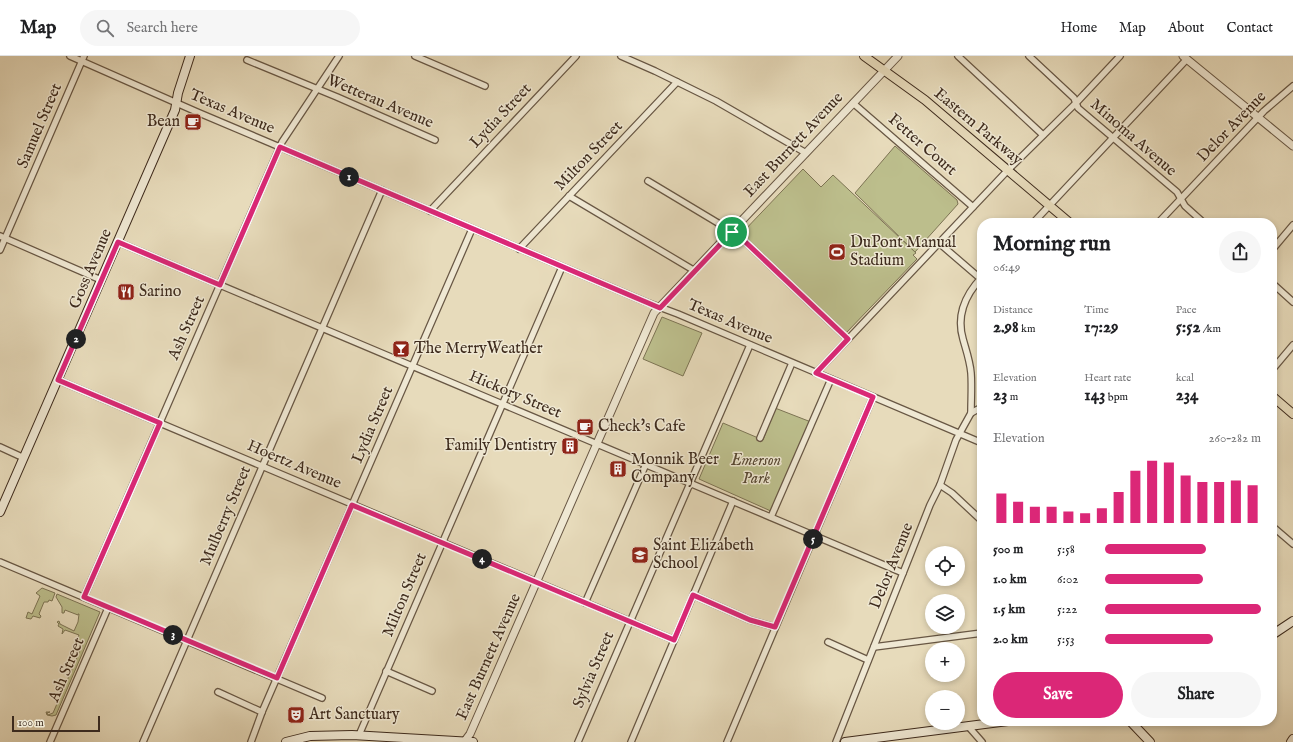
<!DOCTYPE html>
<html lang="en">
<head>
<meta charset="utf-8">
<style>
  :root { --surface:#fff; --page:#f6f6f6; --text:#202124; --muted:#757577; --line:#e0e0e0; --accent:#db2777 }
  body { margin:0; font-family:"IM FELL English",serif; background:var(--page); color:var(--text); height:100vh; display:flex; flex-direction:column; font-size:15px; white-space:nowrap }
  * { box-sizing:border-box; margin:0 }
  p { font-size:13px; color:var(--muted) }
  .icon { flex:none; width:22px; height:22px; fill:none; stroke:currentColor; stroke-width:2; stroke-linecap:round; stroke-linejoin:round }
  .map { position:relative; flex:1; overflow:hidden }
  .panel { position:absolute; left:977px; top:162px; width:300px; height:508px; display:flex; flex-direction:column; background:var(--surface); border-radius:16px; box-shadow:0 2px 6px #0003 }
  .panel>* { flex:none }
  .fabs { position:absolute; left:925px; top:490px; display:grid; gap:8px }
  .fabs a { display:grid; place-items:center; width:40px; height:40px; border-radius:50%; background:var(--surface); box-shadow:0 2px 6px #0003; font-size:20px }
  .scale { position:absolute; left:12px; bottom:10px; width:88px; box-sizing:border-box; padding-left:4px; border:2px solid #3e2b1d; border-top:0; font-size:11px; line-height:14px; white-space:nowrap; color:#3e2b1d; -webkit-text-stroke:3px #efe8d3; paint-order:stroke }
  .pin { position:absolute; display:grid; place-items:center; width:34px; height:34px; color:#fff; margin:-17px; border:2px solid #fff; border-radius:50%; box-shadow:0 1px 4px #0007 }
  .km { position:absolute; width:20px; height:20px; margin:-10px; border-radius:50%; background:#222; color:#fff; font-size:11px; line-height:20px; text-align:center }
  .round { display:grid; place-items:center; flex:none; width:42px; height:42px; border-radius:21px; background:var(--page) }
  .head { display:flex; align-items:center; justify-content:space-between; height:68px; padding:0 16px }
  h1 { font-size:22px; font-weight:700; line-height:30px }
  .figures { display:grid; grid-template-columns:repeat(3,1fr); gap:6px; height:68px; padding:4px 16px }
  .figures div { display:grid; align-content:center }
  .figures b { font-size:17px; font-weight:700 }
  .figures small { font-size:11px; font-weight:400 }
  .figures p { font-size:11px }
  .chart { height:112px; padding:8px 16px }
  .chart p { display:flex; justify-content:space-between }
  .chart svg { width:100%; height:72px; margin-top:4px; stroke:var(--accent); stroke-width:6 }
  .action { display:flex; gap:8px; margin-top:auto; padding:8px 16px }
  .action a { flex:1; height:46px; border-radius:24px; background:var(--accent); color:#fff; font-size:16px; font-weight:700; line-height:46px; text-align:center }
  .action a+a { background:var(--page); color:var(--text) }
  ul { padding:0 16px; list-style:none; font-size:13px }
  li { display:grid; grid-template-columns:64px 48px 1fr; align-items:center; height:30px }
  li i { height:10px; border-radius:5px; background:var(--accent) }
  header { display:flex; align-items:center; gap:24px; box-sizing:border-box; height:56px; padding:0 20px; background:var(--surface); border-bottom:1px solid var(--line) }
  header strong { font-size:19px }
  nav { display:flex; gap:22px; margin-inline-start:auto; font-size:14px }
  .search { width:280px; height:36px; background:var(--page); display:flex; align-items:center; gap:10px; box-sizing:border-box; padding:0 14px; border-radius:22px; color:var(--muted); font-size:15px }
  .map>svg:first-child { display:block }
</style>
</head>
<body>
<header>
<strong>Map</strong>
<div class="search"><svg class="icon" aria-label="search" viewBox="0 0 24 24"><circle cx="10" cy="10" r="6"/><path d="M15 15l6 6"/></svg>Search here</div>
<nav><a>Home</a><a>Map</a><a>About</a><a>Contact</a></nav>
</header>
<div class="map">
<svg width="1293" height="686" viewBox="0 0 1293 686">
  <rect width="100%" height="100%" fill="#e7dbbb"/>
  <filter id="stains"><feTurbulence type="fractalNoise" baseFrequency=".005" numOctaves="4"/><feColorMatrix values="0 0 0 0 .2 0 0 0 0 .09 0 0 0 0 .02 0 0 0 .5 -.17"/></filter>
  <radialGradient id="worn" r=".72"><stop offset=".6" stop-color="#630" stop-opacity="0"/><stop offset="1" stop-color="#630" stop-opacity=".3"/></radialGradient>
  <g fill="#bcbe8c" stroke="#7d7454">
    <polygon points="895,90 957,144 958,148 915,196 855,137"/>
    <polygon points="803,113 821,131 833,119 916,197 913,199 917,203 846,277 741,178"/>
    <polygon points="662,261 702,277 683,320 643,303"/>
    <polygon points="775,352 811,366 773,456 699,423 723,367 763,384"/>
    <polygon points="42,532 55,537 52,545 49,544 48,546 44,546 39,558 41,560 40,562 33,560 31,563 26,562 28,556 32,558 40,540 36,537"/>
    <polygon points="57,538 100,556 56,659 52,660 47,659 46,656 50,656 47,657 48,659 53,657 81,592 80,589 76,586 79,579 65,574 62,578 63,573 58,570 59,568 57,566 59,565 60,568 74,575 78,566 79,558 78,558 78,559 65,554 64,557 62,557 62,551 56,541"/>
  </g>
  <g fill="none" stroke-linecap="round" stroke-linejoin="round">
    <defs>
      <g id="minor">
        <polyline points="70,0 197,56 646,246 678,258 982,387"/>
        <polyline points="415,0 485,30"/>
        <polyline points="621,0 655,15 716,45 806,97"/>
        <polyline points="958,0 1043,79"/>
        <polyline points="1029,0 1074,42 1078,52 1177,136 1185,150 1204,167"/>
        <polyline points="247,4 337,41 435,84"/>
        <polyline points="853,47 973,151"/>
        <polyline points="648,125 738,179 848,283"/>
        <polyline points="569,140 695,215"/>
        <polyline points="430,155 576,0"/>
        <polyline points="1033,167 1187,3"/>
        <polyline points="1158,167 1264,55 1293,30"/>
        <polyline points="0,180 101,224"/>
        <polyline points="118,186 903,517"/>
        <polyline points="939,187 982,224"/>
        <polyline points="519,193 677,26"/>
        <polyline points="0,194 84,0"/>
        <polyline points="1272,194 1293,169"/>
        <polyline points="1272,227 1293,246"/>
        <polyline points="1272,314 1293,289"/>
        <polyline points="816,317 1008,114 1076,47 1120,0"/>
        <polyline points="58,324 674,584"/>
        <path d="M 971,357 C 971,344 972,330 971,317 C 970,305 966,294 963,283 C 956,259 965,239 982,221"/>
        <polyline points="760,382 792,307"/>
        <polyline points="0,391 24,402"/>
        <polyline points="940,429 952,437 982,465"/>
        <polyline points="771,461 831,323"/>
        <polyline points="1272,470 1293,488"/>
        <polyline points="0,506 322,642"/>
        <polyline points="693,539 750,564 775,571"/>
        <polyline points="84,541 282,86 339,0"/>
        <polyline points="585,547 646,408"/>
        <polyline points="828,586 868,604"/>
        <polyline points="874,591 982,577"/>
        <polyline points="386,615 432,635"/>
        <polyline points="218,636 262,656"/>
        <polyline points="968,670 982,686"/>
        <polyline points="359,679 562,211"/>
        <polyline points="50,686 108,552"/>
        <polyline points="143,686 382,134"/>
        <polyline points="251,686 262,656 472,173"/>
        <polyline points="578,686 750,289"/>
        <polyline points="631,686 733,445"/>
        <polyline points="727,686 873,341"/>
        <polyline points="836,686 930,449 940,429 956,384 971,357 982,351"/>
      </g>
      <g id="tertiary">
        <polyline points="1183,0 1293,90"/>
        <polyline points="464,686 470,678 654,257 898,0"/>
      </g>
      <g id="secondary">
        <polyline points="0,456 175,54 178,37 190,0"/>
        <polyline points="1272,579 1293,565"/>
        <polyline points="1130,665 1150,686"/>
        <polyline points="286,686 310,680 352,679 473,686"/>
        <polyline points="845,686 1008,665"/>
        <polyline points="1291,686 1293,683"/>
      </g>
      <g id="primary">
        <polyline points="864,0 925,44 1070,167"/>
        <polyline points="1272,340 1293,358"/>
      </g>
    </defs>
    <use href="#minor" stroke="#685744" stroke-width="8"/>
    <use href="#tertiary" stroke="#685744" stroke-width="9"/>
    <use href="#secondary" stroke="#3e2b1d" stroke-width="10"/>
    <use href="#primary" stroke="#3e2b1d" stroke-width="10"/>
    <use href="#minor" stroke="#efe8d3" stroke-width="5.5"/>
    <use href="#tertiary" stroke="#efe8d3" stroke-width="7"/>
    <use href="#secondary" stroke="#efe8d3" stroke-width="8"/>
    <use href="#primary" stroke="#e7dbbb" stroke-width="8"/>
  </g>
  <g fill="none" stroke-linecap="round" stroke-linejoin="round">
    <defs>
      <polygon id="route" points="280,91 660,252 732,176 738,179 848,283 816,317 873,341 775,571 750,564 693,539 674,584 352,449 277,622 84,541 160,367 58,324 118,186 220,229"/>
    </defs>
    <use href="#route" stroke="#fff" stroke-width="8"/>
    <use href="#route" stroke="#db2777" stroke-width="5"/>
  </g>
  <defs>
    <symbol id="cafe-square" viewBox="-11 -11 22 22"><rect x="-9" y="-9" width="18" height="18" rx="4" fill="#8f2418" stroke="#efe8d3"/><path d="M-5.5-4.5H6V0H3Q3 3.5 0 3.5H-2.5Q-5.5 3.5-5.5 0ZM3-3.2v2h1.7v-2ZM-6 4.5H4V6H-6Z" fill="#fff"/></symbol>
    <symbol id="stadium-square" viewBox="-11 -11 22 22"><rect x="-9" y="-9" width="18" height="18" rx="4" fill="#8f2418" stroke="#efe8d3"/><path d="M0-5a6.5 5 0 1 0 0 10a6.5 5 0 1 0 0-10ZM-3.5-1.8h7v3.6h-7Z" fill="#fff"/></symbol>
    <symbol id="restaurant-square" viewBox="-11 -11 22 22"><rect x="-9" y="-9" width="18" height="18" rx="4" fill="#8f2418" stroke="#efe8d3"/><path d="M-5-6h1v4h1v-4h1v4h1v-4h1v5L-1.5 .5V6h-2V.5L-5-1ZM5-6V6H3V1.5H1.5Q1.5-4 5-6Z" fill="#fff"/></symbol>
    <symbol id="bar-square" viewBox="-11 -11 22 22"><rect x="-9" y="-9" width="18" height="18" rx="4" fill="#8f2418" stroke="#efe8d3"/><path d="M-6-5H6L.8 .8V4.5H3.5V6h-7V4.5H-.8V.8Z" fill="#fff"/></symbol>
    <symbol id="building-square" viewBox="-11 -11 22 22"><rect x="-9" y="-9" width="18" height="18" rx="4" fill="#8f2418" stroke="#efe8d3"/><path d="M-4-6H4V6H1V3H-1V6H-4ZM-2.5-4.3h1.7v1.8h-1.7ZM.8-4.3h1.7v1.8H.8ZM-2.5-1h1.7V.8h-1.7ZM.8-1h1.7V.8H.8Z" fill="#fff"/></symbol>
    <symbol id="school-square" viewBox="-11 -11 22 22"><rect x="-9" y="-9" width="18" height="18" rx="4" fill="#8f2418" stroke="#efe8d3"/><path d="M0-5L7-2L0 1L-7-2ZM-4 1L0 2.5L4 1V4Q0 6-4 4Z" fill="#fff"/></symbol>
    <symbol id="theatre-square" viewBox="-11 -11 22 22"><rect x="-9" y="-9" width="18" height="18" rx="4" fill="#8f2418" stroke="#efe8d3"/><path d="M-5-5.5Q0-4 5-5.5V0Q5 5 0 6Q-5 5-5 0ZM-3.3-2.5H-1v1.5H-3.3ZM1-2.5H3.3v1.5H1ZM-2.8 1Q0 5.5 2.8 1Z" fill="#fff"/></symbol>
  </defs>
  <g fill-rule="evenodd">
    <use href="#cafe-square" x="183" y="56" width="20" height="20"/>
    <use href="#stadium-square" x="827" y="186" width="20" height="20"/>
    <use href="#restaurant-square" x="116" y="226" width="20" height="20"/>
    <use href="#bar-square" x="391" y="283" width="20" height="20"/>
    <use href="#cafe-square" x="575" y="361" width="20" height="20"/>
    <use href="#building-square" x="560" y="380" width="20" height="20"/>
    <use href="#building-square" x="608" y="403" width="20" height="20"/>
    <use href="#school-square" x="630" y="489" width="20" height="20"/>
    <use href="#theatre-square" x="286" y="649" width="20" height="20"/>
  </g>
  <g text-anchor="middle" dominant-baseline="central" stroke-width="3" stroke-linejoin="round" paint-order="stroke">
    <g font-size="16" fill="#3e2b1d" stroke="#efe8d3">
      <text transform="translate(380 46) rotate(23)">Wetterau Avenue</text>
      <text transform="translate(232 56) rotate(23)">Texas Avenue</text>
      <text transform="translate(501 60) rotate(-47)">Lydia Street</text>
      <text transform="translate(40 70) rotate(-67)">Samuel Street</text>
      <text transform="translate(978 71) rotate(40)">Eastern Parkway</text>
      <text transform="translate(1232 71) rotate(-46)">Delor Avenue</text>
      <text transform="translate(1133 82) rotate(41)">Minoma Avenue</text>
      <text transform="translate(794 89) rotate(-47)">East Burnett Avenue</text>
      <text transform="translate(922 89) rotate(41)">Fetter Court</text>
      <text transform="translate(589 100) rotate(-46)">Milton Street</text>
      <text transform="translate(91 213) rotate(-67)">Goss Avenue</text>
      <text transform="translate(730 266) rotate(23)">Texas Avenue</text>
      <text transform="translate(187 272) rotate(-66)">Ash Street</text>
      <text transform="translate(515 339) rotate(23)">Hickory Street</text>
      <text transform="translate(373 369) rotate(-67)">Lydia Street</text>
      <text transform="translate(294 409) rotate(23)">Hoertz Avenue</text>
      <text transform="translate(226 460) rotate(-67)">Mulberry Street</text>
      <text transform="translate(892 510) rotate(-68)">Delor Avenue</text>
      <text transform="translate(405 539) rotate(-67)">Milton Street</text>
      <text transform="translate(489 601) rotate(-66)">East Burnett Avenue</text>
      <text transform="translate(67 614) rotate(-67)">Ash Street</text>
      <text transform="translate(594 614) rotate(-67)">Sylvia Street</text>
    </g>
    <g font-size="16" fill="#3e2b1d" stroke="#efe8d3" text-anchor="start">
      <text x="180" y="66" text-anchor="end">Bean</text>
      <text x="850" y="187">DuPont Manual<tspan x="850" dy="18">Stadium</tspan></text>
      <text x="139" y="236">Sarino</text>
      <text x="414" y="293">The MerryWeather</text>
      <text x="598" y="371">Check's Cafe</text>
      <text x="557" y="390" text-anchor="end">Family Dentistry</text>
      <text x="631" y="404">Monnik Beer<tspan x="631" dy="18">Company</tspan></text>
      <text x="653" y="490">Saint Elizabeth<tspan x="653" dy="18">School</tspan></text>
      <text x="309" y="659">Art Sanctuary</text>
    </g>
    <g font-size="16" font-style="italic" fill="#574833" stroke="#efe8d3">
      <text x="756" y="405">Emerson<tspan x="756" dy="18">Park</tspan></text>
    </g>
  </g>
  <rect width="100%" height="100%" filter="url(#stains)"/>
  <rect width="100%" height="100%" fill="url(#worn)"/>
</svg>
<div class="fabs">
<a><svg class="icon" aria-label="locate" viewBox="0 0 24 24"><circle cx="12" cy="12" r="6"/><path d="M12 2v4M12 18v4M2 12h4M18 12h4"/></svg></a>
<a><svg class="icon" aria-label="layers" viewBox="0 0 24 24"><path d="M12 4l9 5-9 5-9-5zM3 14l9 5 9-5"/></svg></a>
<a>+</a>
<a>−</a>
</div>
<div class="scale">100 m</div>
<div class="pin" style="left:732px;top:176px;background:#1e9e55"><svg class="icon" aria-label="arrive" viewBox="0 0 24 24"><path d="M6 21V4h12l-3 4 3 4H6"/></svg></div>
<b class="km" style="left:349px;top:121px">1</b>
<b class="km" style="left:76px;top:283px">2</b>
<b class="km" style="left:173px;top:579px">3</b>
<b class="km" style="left:482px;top:503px">4</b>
<b class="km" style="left:813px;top:483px">5</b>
<section class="panel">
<div class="head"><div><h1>Morning run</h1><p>06:49</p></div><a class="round"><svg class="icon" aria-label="share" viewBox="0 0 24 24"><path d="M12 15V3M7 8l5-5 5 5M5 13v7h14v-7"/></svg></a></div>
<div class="figures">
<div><p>Distance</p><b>2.98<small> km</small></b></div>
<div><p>Time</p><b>17:29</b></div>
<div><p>Pace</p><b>5:52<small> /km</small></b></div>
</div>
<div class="figures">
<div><p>Elevation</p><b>23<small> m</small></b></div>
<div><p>Heart rate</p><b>143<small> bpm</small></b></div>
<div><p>kcal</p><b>234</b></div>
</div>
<div class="chart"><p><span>Elevation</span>260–282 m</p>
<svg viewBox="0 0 160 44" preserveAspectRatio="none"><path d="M5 44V26M15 44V31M25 44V34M35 44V34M45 44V37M55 44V38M65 44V35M75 44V25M85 44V12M95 44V6M105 44V7M115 44V15M125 44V19M135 44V19M145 44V18M155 44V21"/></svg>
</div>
<ul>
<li><b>500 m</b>5:58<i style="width:65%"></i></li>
<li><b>1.0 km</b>6:02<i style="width:63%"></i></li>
<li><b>1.5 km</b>5:22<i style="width:100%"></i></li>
<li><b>2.0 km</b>5:53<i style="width:69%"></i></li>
</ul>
<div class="action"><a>Save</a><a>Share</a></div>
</section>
</div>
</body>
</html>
